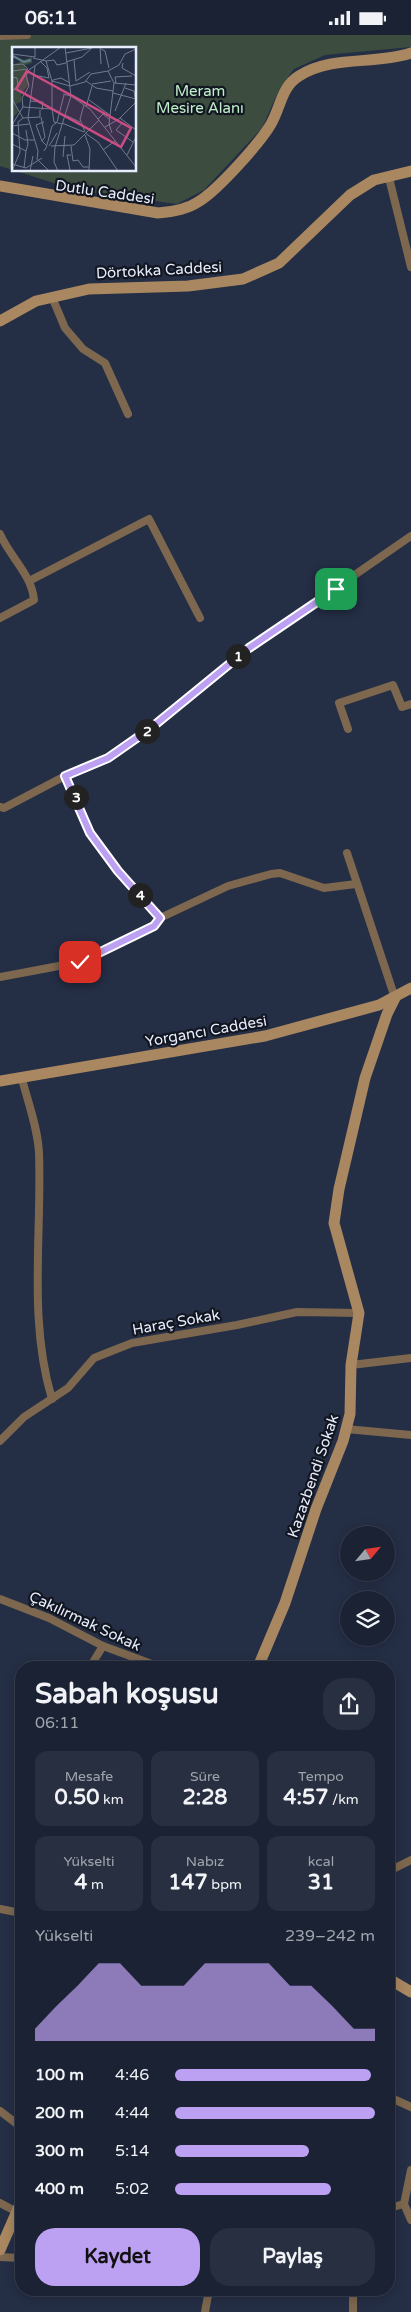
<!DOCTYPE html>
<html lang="tr">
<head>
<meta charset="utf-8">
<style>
  :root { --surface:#1b2234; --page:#282f40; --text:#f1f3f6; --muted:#a0a4ac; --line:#393f4f; --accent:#bca0f2 }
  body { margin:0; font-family:"Varela Round",sans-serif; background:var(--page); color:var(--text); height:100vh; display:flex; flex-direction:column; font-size:19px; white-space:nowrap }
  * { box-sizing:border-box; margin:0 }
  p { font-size:16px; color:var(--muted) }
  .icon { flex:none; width:28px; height:28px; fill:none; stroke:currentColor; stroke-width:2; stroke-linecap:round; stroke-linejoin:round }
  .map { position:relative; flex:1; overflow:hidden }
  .drawer { position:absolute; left:15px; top:1626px; width:380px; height:635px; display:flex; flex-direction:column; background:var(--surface); border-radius:20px; box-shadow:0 2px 12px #0003,0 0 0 1px var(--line) }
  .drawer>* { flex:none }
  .needle { width:32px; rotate:61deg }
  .controls { position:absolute; left:340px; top:1491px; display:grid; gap:10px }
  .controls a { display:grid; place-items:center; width:55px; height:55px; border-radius:50%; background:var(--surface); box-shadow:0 2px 12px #0003,0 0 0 1px var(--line); font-size:25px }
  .pin { position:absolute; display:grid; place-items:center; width:42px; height:42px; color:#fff; margin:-21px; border-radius:10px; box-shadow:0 2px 8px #0006 }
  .km { position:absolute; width:25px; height:25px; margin:-12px; border-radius:50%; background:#222; color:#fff; font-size:14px; line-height:25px; text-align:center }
  .round { display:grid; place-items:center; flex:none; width:52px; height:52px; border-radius:20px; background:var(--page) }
  .head { display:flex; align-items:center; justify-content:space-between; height:85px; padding:0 20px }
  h1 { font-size:28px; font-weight:700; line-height:38px }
  .stats { display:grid; grid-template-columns:repeat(3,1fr); gap:8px; height:85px; padding:5px 20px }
  .stats div { display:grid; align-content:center; border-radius:12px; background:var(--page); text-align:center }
  .stats b { font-size:21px; font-weight:700 }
  .stats small { font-size:14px; font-weight:400 }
  .stats p { font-size:14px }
  .chart { height:140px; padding:10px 20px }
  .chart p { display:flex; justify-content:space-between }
  .chart svg { width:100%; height:90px; margin-top:5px; fill:var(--accent); opacity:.7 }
  .primary-button { display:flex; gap:10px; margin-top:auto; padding:10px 20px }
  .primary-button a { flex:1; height:58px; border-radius:20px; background:var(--accent); color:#111; font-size:20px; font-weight:700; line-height:58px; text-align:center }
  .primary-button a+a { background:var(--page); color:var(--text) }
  ul { padding:0 20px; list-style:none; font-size:16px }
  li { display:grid; grid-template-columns:80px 60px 1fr; align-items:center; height:38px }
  li i { height:12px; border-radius:6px; background:var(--accent) }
  .status { display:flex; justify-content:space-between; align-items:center; height:35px; padding:0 25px; background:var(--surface); direction:ltr }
  .status svg { height:14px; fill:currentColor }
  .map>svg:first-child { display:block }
</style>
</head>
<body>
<div class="status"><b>06:11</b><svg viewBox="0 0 49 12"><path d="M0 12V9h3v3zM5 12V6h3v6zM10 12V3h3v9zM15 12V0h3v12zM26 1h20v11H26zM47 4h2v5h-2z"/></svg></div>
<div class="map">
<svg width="411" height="2277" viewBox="0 0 411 2277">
  <rect width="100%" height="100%" fill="#242e45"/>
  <path fill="#3c4c3f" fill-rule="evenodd" d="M 0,0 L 411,0 L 411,12 L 325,20 L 294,34 L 280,53 L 262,93 L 204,155 L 177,169 L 79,156 L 0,131 ZM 14,14 L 135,14 L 135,135 L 14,135 Z"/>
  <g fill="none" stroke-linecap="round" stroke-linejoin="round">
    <g stroke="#7d674f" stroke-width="8">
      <polyline points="0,1 27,0"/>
      <polyline points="389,143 411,232"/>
      <polyline points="52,262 65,293 83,314 105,328 128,379"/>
      <path d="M 0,499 C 10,522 32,540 34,565 L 0,583"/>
      <polyline points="29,546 149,484 200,583"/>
      <polyline points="348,694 339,668 393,650 402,672 411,669"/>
      <polyline points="65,741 90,798 118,836 160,883"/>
      <polyline points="0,772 4,773 65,741 109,723 151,693 249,613 411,501"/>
      <polyline points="347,818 395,963"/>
      <polyline points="0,942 80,927 154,891 160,883 228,851 271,839 280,838 324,853 356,849"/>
      <path d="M 22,1044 C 28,1067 38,1094 39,1118 C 42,1200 28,1285 52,1364"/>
      <polyline points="351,1330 411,1323"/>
      <polyline points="346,1394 411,1400"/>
      <polyline points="0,1406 24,1382 68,1353 94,1323 132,1308 237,1290 297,1277 359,1278"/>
      <polyline points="0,1564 49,1583 103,1611 160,1632"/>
      <polyline points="90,1632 103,1611"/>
      <polyline points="389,1836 411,1825"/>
      <polyline points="0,1874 21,1878"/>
      <polyline points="389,2062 411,2072"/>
      <polyline points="0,2076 21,2092"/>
      <polyline points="411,2135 404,2169 411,2185"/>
      <polyline points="0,2168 17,2177"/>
      <polyline points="389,2173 404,2169"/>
      <polyline points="0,2222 21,2223"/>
      <polyline points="205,2277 209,2255"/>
      <polyline points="353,2277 353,2255"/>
    </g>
    <g stroke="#a98760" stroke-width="11">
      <path d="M 0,151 L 158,178 C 172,177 186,175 198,167 C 217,156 260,108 271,89 C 281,72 281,52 299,41 C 332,20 375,30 411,18"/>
      <polyline points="0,286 36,266 89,254 188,251 243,244 279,228 350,160 374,145 411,136"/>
      <polyline points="0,1046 265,1001 379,970 411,953"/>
      <polyline points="258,1632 285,1568 316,1474 343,1406 350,1379 351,1330 359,1278 334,1188 339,1154 365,1043 387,979 395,963"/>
      <polyline points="389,1944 411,1957"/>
      <polyline points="0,2215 21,2167"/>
    </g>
  </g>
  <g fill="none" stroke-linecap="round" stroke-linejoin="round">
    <defs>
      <polyline id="route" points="80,927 154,891 160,883 118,836 90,798 65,741 108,723 151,693 249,613 336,554"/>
    </defs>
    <use href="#route" stroke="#fff" stroke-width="10"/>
    <use href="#route" stroke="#bca0f2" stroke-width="6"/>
  </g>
  <g text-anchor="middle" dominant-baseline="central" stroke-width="4.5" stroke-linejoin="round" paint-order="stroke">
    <g font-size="15" fill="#c0eec9" stroke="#121621">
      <text x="200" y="56">Meram<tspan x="200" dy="17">Mesire Alanı</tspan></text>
    </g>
    <g font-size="15" fill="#e7edfd" stroke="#121621">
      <text transform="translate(105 157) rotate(8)">Dutlu Caddesi</text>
      <text transform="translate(159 235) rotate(-3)">Dörtokka Caddesi</text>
      <text transform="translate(206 996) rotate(-10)">Yorgancı Caddesi</text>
      <text transform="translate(176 1287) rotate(-10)">Haraç Sokak</text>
      <text transform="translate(313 1441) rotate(-71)">Kazazbendi Sokak</text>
      <text transform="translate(85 1586) rotate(25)">Çakılırmak Sokak</text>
    </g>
  </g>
  <g transform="translate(12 12)">
    <rect width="124" height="124" fill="#242e45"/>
    <path d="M 20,10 L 20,16 L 13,18 L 17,37 L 9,47 L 9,55 L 4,57 L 6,65 L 0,72 L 0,18 Z" fill="#3c4c3f"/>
    <path fill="none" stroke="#5c7d87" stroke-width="2.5" d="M 1,9 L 12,15 L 19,13"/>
    <path fill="none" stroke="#727a8f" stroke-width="1" d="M 88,0 L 89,17M 89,2 L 93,4 L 97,21M 54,6 L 80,1M 0,7 L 23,10 L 23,0M 21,11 L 34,14 L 40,34 L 58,39 L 73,35 L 79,27 L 96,24 L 107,18 L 113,7 L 124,2M 62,13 L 64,34M 34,14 L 42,13 L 45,18 L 54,16M 54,15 L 70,10 L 81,0M 111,16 L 110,21 L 124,29M 0,18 L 11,17 L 16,22M 23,19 L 16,71 L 26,104 L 25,113M 17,23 L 49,0M 0,24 L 16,22M 96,24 L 102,36 L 97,77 L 100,86M 21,28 L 37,31 L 35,21 L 28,14M 0,30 L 5,31 L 6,39 L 0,44M 41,33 L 49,31 L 58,36M 64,34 L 78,25M 74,34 L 84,41 L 101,44M 102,36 L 124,38M 104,36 L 103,30 L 120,29M 80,37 L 99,34M 113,41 L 122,44 L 123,50M 101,46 L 124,52M 51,47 L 59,49 L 78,62 L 124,120M 0,52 L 11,71 L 28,70 L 28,63M 77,53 L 98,68M 18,54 L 31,55 L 30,63M 72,58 L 68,72 L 73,85M 11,60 L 40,62 L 42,75 L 50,77M 74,60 L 80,39M 40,62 L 40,33M 103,64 L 114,36M 53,68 L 68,75M 29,70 L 33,90 L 30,94 L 35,99 L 32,104M 108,71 L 124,83M 86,72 L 91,67 L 98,73M 45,75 L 52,48M 111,75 L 104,83 L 121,95M 50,76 L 72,85M 0,78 L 11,60 L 10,51 L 17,39 L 14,29 L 17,23M 0,79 L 17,77M 93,80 L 107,72 L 124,55M 14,83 L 16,97 L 14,104M 0,86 L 13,93 L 22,93M 73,86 L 86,95 L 106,124M 73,88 L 78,102 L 77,124M 30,94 L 24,78 L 32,75M 0,97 L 14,104 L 12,121M 35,98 L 40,79 L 44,76M 37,99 L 45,86M 39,99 L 62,98 L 87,73M 59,99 L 61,114 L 66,113 L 71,120 L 77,120M 91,103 L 103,94M 115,108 L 124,90M 51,110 L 53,89M 26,113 L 37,124M 0,117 L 14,121 L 30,111M 58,123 L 55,108 L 59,108M 0,124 L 8,105 L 6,75 L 11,71M 18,124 L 21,109M 46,124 L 42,115 L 43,100 L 59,49 L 53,0"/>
    <path fill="#cb4d84" fill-opacity="0.15" stroke="#cb4d84" stroke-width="2.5" d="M 15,24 L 119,81 L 109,100 L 4,42 Z"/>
    <rect width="124" height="124" fill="none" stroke="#e7edfd" stroke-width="2.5"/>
  </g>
</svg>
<div class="controls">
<a><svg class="needle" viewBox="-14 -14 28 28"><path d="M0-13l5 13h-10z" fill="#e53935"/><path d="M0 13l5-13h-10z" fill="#a0a4ac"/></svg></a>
<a><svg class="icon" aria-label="layers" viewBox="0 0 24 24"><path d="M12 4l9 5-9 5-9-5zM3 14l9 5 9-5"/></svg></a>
</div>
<div class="pin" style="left:336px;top:554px;background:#1e9e55"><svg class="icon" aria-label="arrive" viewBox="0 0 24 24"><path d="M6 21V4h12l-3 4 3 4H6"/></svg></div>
<div class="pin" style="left:80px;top:927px;background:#d93025"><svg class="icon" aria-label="check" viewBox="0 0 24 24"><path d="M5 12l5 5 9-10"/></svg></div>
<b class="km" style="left:238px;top:621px">1</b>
<b class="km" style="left:147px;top:696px">2</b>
<b class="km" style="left:76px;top:762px">3</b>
<b class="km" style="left:140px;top:860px">4</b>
<section class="drawer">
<div class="head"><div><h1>Sabah koşusu</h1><p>06:11</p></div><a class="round"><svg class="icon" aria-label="share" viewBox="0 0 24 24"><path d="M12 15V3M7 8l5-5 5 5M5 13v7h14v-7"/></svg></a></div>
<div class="stats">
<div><p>Mesafe</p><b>0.50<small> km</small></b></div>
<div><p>Süre</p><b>2:28</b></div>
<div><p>Tempo</p><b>4:57<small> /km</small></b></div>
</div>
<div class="stats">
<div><p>Yükselti</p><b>4<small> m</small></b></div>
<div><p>Nabız</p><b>147<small> bpm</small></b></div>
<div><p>kcal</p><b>31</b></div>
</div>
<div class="chart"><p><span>Yükselti</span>239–242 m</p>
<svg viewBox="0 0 160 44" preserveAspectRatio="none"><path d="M0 44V38L10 27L20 17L30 6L40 6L50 17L60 17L70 17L80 6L90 6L100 6L110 6L120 17L130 17L140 27L150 38L160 38V44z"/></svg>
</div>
<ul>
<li><b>100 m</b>4:46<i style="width:98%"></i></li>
<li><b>200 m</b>4:44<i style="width:100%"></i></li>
<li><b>300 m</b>5:14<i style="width:67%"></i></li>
<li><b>400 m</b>5:02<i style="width:78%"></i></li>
</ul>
<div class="primary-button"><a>Kaydet</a><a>Paylaş</a></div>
</section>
</div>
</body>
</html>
